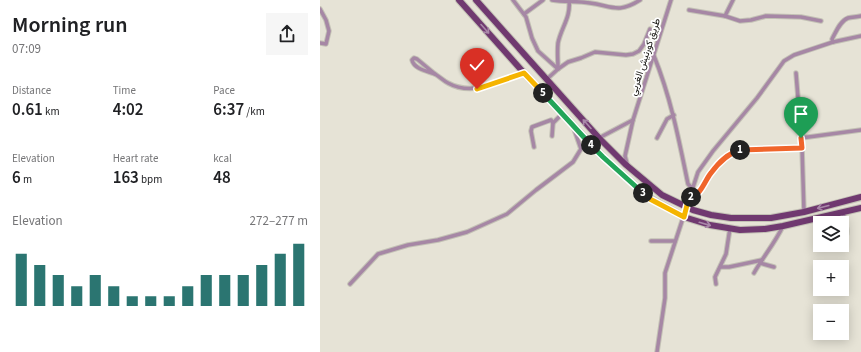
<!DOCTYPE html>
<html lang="en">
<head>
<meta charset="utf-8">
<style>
  :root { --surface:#fff; --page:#f6f6f6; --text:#202124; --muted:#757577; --accent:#2b7571 }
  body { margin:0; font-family:"Source Sans 3",Vazirmatn,sans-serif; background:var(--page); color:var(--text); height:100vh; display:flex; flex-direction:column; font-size:15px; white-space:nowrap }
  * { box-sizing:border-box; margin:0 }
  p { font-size:13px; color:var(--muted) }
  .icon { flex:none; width:22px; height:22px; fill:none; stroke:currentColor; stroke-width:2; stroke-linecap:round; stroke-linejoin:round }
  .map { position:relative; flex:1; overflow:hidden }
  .panel { display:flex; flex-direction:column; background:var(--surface); width:320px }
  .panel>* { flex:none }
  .buttons { position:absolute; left:493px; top:216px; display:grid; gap:8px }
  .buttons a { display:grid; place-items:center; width:36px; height:36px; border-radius:0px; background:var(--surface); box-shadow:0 2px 10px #0003; font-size:20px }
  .pin { position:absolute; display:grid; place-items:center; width:34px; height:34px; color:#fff; margin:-41px -17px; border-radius:50% 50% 50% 0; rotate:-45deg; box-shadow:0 0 4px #0007 }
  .pin .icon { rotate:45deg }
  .km { position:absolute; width:20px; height:20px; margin:-10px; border-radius:50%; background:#222; color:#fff; font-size:11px; line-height:20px; text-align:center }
  .round { display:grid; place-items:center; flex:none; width:42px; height:42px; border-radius:0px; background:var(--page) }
  .head { display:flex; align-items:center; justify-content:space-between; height:68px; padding:0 12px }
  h1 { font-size:22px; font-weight:600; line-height:30px }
  .metrics { display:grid; grid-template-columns:repeat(3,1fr); gap:6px; height:68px; padding:4px 12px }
  .metrics div { display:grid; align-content:center }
  .metrics b { font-size:17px; font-weight:600 }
  .metrics small { font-size:11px; font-weight:400 }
  .metrics p { font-size:11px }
  .chart { height:112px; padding:8px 12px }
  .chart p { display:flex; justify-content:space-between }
  .chart svg { width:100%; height:72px; margin-top:4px; stroke:var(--accent); stroke-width:6 }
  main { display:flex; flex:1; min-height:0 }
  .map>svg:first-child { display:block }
</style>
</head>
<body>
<main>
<section class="panel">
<div class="head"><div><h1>Morning run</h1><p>07:09</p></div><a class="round"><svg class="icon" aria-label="share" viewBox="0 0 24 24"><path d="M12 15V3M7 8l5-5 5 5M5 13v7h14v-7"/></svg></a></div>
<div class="metrics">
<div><p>Distance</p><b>0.61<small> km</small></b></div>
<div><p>Time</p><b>4:02</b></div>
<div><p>Pace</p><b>6:37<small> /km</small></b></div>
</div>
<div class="metrics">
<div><p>Elevation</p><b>6<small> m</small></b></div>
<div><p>Heart rate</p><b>163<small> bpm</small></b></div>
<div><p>kcal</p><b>48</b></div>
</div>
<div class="chart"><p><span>Elevation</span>272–277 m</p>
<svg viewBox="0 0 160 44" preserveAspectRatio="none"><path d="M5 44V12M15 44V19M25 44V25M35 44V32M45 44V25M55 44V32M65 44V38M75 44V38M85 44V38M95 44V32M105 44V25M115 44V25M125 44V25M135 44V19M145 44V12M155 44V6"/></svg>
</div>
</section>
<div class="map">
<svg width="541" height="352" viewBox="0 0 541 352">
  <rect width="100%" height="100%" fill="#e6e3d6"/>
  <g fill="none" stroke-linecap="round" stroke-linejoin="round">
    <defs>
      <g id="street">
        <polyline points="193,0 206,17 212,38 218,51 238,69"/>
        <path d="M 232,0 C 245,2 257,1 270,3 C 292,6 298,14 320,0"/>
        <polyline points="0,9 6,20 9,31 6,44 0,43"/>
        <polyline points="369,10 405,16 420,21 431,20 446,16 481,17 501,21"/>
        <polyline points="204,14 223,0"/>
        <polyline points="405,16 413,0"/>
        <path d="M 513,42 L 512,39 C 516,32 520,21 528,18 C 532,17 537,17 541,16"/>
        <path d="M 334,56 C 351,98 359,140 368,184 L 372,188"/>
        <path d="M 94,58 L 97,59 L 115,74 C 107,71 94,69 92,60 Z"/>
        <path d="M 238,69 C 238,60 237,52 238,43 C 241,28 251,17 249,1"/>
        <polyline points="476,73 482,147 484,212"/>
        <path d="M 115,74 C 120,77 124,81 128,83 C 153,97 180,81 204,73"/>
        <polyline points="227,79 238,69 248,62 261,58 275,52 306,55 313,54 319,51 324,44 330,29"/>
        <polyline points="232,136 233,123 243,113"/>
        <polyline points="279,138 313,120"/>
        <polyline points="337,138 347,119 354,115"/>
        <polyline points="481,138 541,130"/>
        <polyline points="214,147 211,131 212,127 231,120 233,123"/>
        <polyline points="307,164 305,156 313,120 351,0"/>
        <path d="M 369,197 L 375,196 C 392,177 396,155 424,149 L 482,147"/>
        <polyline points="331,241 355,241"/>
        <path d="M 522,241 C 531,236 525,222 523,213"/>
        <polyline points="440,263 454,267"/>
        <polyline points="401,267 409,267 442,260"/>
        <path d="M 434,273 C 443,257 455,243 463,226"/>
        <polyline points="30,284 58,254 88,245 118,240 147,232 187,214 216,190 253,162 261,149 254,129"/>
        <polyline points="396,284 395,277 406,254 410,228"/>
        <polyline points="337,352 345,298 345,273 378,172 393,151 437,98 464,61 474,55 513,42 541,36"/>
      </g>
      <g id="primary">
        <polyline points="139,0 204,73 283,157 328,197 364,217 390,225 420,230 445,229 463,226 541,208"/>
        <polyline points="156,0 279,138 305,164 342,195 373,210 391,215 411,218 451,218 484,212 541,197"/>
      </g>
    </defs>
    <use href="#street" stroke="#c3c1b5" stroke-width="5.5"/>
    <use href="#primary" stroke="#c3c1b5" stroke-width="8"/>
    <use href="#street" stroke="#a687a5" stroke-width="3.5"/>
    <use href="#primary" stroke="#703970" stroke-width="6"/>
  </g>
  <defs><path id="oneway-shaft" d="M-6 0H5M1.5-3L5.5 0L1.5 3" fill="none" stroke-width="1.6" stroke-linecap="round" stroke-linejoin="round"/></defs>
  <g stroke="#a988a9">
    <use href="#oneway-shaft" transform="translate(165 29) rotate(48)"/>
    <use href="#oneway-shaft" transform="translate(267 124) rotate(-132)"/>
    <use href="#oneway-shaft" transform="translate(503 207) rotate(166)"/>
    <use href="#oneway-shaft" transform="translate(385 224) rotate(16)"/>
  </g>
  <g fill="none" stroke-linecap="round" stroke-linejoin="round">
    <defs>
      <polyline id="split-1" points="420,150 482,148 481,138"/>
      <path id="split-2" d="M 371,197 C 381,195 385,180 391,173 C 399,162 407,154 420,150"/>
      <polyline id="split-3" points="323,193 328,198 364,217 369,197 371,197"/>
      <polyline id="split-4" points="271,145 283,157 323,193"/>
      <polyline id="split-5" points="223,93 271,145"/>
      <polyline id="split-6" points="157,89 204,73 223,93"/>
    </defs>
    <use href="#split-1" stroke="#fff" stroke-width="8"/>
    <use href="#split-2" stroke="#fff" stroke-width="8"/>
    <use href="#split-3" stroke="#fff" stroke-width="8"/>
    <use href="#split-4" stroke="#fff" stroke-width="8"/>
    <use href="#split-5" stroke="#fff" stroke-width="8"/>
    <use href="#split-6" stroke="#fff" stroke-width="8"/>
    <use href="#split-1" stroke="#f0652b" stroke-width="5"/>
    <use href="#split-2" stroke="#f0652b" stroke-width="5"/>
    <use href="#split-3" stroke="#f5b400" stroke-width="5"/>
    <use href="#split-4" stroke="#22a559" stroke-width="5"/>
    <use href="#split-5" stroke="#22a559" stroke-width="5"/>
    <use href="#split-6" stroke="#f5b400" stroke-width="5"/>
  </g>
  <g text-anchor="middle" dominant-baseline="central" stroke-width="3.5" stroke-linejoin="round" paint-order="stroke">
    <g font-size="10" fill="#0e0d09" stroke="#fff">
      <text transform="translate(325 57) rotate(-72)">طريق كورنيش الغربي</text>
    </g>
  </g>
</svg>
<div class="buttons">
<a><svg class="icon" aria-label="layers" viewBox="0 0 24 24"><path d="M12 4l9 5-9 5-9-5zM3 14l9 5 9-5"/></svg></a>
<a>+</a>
<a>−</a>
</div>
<div class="pin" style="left:481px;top:138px;background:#1e9e55"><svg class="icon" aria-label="arrive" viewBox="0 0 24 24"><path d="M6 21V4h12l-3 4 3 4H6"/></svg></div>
<div class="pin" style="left:157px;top:89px;background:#d93025"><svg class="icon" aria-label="check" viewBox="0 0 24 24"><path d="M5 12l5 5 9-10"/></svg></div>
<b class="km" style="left:420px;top:150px">1</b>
<b class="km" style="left:371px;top:197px">2</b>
<b class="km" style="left:323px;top:193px">3</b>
<b class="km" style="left:271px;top:145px">4</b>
<b class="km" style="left:223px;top:93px">5</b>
</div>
</main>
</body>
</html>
